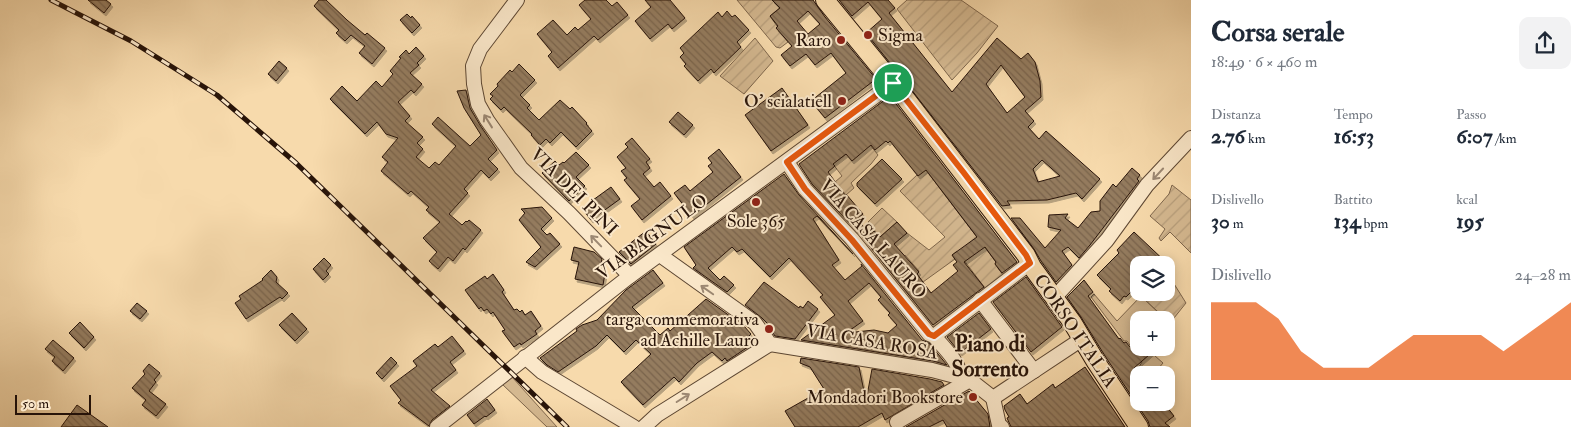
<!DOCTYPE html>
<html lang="it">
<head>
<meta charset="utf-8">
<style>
  :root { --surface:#fff; --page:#f2f2f3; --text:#1f2937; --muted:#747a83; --accent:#ea580c }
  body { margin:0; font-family:"IM FELL Double Pica",serif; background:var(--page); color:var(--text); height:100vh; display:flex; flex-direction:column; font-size:19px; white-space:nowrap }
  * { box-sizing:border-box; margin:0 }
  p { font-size:16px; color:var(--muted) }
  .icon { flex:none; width:28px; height:28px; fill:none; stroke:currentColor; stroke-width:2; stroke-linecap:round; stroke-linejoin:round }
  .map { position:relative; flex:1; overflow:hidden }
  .sheet { display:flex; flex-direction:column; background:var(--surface); width:400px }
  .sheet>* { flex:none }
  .controls { position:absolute; left:1130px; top:256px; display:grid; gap:10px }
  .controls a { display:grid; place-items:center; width:45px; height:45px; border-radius:10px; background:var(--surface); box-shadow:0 2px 12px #0003; font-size:25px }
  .scale { position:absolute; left:15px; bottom:12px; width:76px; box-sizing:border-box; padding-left:5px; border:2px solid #281409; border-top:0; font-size:14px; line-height:18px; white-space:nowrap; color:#281409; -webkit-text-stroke:4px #fae7c9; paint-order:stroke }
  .pin { position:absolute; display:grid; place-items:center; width:42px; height:42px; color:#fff; margin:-21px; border:2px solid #fff; border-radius:50%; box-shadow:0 1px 5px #0007 }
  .round { display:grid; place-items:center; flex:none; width:52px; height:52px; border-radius:10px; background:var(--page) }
  .headline { display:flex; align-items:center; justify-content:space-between; height:85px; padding:0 20px }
  h1 { font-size:28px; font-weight:700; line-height:38px }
  .stats { display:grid; grid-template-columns:repeat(3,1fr); gap:8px; height:85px; padding:5px 20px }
  .stats div { display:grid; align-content:center }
  .stats b { font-size:21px; font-weight:700 }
  .stats small { font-size:14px; font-weight:400 }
  .stats p { font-size:14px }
  .chart { height:140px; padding:10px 20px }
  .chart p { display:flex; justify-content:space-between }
  .chart svg { width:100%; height:90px; margin-top:5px; fill:var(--accent); opacity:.7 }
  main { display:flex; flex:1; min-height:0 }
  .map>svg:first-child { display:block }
</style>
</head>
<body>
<main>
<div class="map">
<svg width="1191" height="427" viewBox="0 0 1191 427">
  <defs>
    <pattern id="garden-furrows" width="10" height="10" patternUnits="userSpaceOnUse" patternTransform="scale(1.25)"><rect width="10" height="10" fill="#d4b890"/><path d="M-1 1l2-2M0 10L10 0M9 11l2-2" fill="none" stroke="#b69d7b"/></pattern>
    <pattern id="building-back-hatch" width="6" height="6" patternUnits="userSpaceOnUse" patternTransform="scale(1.25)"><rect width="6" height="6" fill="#947b5e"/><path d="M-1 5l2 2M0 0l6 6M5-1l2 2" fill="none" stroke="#79644c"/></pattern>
    <filter id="shadow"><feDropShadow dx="2" dy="3" stdDeviation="0" flood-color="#0004"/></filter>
  </defs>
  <rect width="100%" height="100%" fill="#f7daac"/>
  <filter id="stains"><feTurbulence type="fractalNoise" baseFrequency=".004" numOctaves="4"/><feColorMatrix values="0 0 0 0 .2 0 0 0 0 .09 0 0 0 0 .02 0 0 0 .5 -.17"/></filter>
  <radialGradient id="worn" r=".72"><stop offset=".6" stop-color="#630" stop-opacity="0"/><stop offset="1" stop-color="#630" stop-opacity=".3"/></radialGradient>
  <g fill="#d4b890" stroke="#7e664c">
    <polygon points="1094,294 1117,321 1141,296 1166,320 1139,320 1139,348 1146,348 1163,363 1153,375 1145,375 1139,367 1142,362 1127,341 1124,341 1091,297"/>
    <polygon points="512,377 557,427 547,427 502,384"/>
  </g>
  <g fill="url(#garden-furrows)" stroke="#7e664c">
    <polygon points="737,0 789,0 770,16 788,42 780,48 776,47"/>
    <polygon points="907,0 961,0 998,26 977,53 952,80 897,9"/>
    <polygon points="755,38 773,61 744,94 720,76"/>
    <polygon points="867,141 878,155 871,164 851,183 854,188 846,195 835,182 842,176 833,164 846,154"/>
    <polygon points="926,170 996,262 995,264 1003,275 985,288 957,251 952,255 955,259 923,282 917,274 919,271 905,255 904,256 886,246 907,233 929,250 945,237 900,191 917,175"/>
    <polygon points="1172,185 1191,200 1191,253 1170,232 1161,241 1159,238 1165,229 1150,216 1169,194"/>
    <polygon points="882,208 897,222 880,237 868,222"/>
    <polygon points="1166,271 1186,303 1170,323 1141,296 1145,293 1166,292"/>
  </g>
  <g fill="url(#building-back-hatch)" stroke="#281409" fill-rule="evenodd" filter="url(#shadow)">
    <polygon points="88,0 106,0 111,4 104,13"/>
    <polygon points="319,0 326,0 347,20 365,35 367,33 385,48 372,64 359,53 365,46 351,35 345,41 336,33 339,30 314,6"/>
    <polygon points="585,0 606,0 612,6 617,2 628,15 598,40 594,36 558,68 548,56 552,52 537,34 553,20 567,35 575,27 578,30 591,19 579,5"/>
    <polygon points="645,0 670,0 685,18 672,29 668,24 650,39 635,21 651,7"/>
    <path d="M 772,0 L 813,0 L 825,17 L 876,79 L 825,118 L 811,101 L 846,73 L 831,53 L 815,65 L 806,54 L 790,66 L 781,55 L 792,46 L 776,28 L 778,26 L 770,16 L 780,8 ZM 808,11 L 820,24 L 808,34 L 797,21 Z"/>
    <path d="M 839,0 L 888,0 L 895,8 L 889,13 L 952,92 L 997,38 L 1021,59 L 1028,53 L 1035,62 L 1040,81 L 1041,97 L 1025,111 L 1034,121 L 1028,127 L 1039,139 L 1046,131 L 1100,179 L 1082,199 L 1076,193 L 1047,200 L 1007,201 L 1010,205 L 1002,206 L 914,93 L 866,33 L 882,19 L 868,2 L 852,16 ZM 1001,65 L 1025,97 L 1007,113 L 986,84 ZM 1042,160 L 1060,176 L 1038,182 L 1033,169 Z"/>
    <polygon points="727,11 732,17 735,15 749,30 737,42 741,47 714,73 711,69 698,81 684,66 686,64 680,57 684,53 680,48 718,12 722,17"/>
    <polygon points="407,14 411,18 412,16 420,25 412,33 400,20"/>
    <polygon points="416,47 424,56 417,63 419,65 410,73 422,84 414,93 411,90 398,102 410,116 405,121 423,137 417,143 423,149 416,157 429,168 435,162 439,165 456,146 432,124 438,117 470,146 481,135 464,108 457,91 466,90 470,108 480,125 497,150 488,159 498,169 489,178 481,170 464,189 468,193 449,214 462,225 466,221 467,222 469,220 481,230 465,250 463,248 453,261 448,257 438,269 429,261 437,252 423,238 440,222 426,210 429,207 411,191 408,194 381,171 388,162 382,157 398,138 386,134 377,122 365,134 330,99 342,86 357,101 376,81 382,87 393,74 390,71 401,58 399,57 406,50 409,54"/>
    <polygon points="279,61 287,68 276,81 268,74"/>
    <polygon points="519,64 535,80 520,95 530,105 527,108 539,120 560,100 570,109 572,107 587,123 586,124 592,131 576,147 561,132 550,143 546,139 540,145 531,135 532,134 504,107 501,110 490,99 493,96 490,94 498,86 497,84 510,70 512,72"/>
    <polygon points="782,88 808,125 771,151 745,115"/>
    <path d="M 890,96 L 1017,262 L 1002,273 L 995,264 L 996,262 L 985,247 L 964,262 L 984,287 L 933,325 L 859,233 L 812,184 L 799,164 ZM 886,141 L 888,143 L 890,141 L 918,176 L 926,170 L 977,237 L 952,255 L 957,262 L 953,265 L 958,271 L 931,293 L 917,274 L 919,272 L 894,244 L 907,233 L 897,222 L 880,237 L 874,231 L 870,234 L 857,219 L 863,214 L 846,194 L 845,195 L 828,172 L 835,166 L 833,164 L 846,154 L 852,161 L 871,145 L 875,150 Z"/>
    <polygon points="678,112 693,125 684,135 669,122"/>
    <polygon points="632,138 650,159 646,162 650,168 643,174 654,187 660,182 671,196 642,220 631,206 640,199 624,180 627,178 621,171 626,168 617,157 628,147 625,144"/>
    <polygon points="719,149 741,177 692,216 674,193 685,185 690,191 713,172 708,166 712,163 708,158"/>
    <polygon points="576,152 589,165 576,177 585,186 569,201 542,173 555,161 559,165 563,162 564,163"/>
    <polygon points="882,159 902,179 875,204 857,186 857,183"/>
    <polygon points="1132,168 1140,175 1137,179 1139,181 1090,245 1079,258 1068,247 1062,251 1072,265 1056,282 1041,261 1034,249 1011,218 1020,218 1045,248 1061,230 1048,227 1049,215 1068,214 1065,218 1078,228 1091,212 1100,211 1100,201 1113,184 1116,187"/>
    <path d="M 784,174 L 799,195 L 853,254 L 817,216 L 813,219 L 839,260 L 832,265 L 845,280 L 862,266 L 861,264 L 922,340 L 929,343 L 947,365 L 933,361 L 801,340 L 835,315 L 820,297 L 823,295 L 789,258 L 770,277 L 742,249 L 737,252 L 732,247 L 708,268 L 720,280 L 724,276 L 734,285 L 727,292 L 693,268 L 696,265 L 684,247 ZM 869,283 L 881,297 L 878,300 L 890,313 L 888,315 L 897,325 L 888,333 L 874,330 L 846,333 L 863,321 L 848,301 Z"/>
    <polygon points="611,187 620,199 591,220 582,208"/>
    <polygon points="542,207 552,218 541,229 547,235 550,233 560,244 535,267 526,262 541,247 519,220 525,213 521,209"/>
    <polygon points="646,231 656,244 631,264 619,252"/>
    <polygon points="1134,232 1169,265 1139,265 1139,284 1126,297 1124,296 1120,301 1109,291 1111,289 1097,275 1119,253 1117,250"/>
    <polygon points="574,247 594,252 602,259 599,272 605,273 603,285 575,279 579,262 571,260"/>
    <polygon points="324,258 331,265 326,271 329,274 323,280 313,269"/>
    <polygon points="271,270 277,277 276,282 288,293 282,299 280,297 246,319 235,303 241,299 239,296 263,280 262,279"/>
    <polygon points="653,270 663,283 632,307 660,335 668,328 670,331 706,299 744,326 751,334 749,336 754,343 727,361 725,358 722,361 712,352 697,363 679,382 674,377 643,405 621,382 651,354 636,340 624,352 607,335 596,346 558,372 547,365 540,358 577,331 576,329 582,325 597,320 626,290"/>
    <polygon points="493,274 504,290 502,292 514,310 517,309 520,312 522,310 525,315 531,311 541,326 535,331 537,334 521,345 520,343 514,347 502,331 505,330 493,312 491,314 487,309 484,311 481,307 479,309 465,290 485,276 487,279"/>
    <polygon points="1026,277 1062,327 1031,352 993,302"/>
    <polygon points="1084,280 1093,292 1088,296 1119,339 1120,338 1124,343 1126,342 1130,347 1139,339 1139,348 1157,348 1134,368 1139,375 1139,402 1163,402 1174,416 1165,423 1170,427 1150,427 1148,421 1105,356 1081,317 1067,297"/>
    <polygon points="764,282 799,308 800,306 803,308 808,301 818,309 795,339 775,336 771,330 772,328 762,318 745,305"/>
    <polygon points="137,303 147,311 140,319 130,311"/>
    <polygon points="292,313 307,329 295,341 279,325"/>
    <polygon points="979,313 991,329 960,353 947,337"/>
    <polygon points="80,322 94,337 84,348 69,333"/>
    <polygon points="452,336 464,351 450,362 456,370 431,390 450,406 432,420 429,426 398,403 401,400 390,386 417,366 413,361 435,344 438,347"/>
    <polygon points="53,340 74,358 63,371 52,361 55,357 45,349"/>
    <polygon points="391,357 397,363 382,379 376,373"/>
    <polygon points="801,358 859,367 866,401 872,369 930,379 942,382 944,385 885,420 882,413 858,427 795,427 785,411 824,389 810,367 800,363"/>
    <polygon points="149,364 160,373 154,380 156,382 149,391 166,404 156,416 142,405 146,400 132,388 145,374 143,371"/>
    <polygon points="1085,367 1125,427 1011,427 1007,418 1009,417 1005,410 1004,406 1020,394 1027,404 1053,384 1055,388"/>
    <polygon points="969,391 988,414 990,427 947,427 943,420 929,427 906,427"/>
    <polygon points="487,399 495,410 486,417 485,416 474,424 467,415"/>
    <polygon points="77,405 108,427 61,427"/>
  </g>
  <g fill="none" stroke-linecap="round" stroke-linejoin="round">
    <defs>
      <g id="minor">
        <polyline points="517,0 480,49 473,66 474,84 478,104 487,120 521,168 569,213 630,276"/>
        <path d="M 787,162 L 805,189 L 852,239 L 929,334 L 934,336 C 943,347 960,362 960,377"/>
        <polyline points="660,255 755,323 770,344 932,370 970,380 993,398 1082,339"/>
        <polyline points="1055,297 1107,240 1147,185 1191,138"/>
        <polyline points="980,300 1034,371"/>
        <polyline points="934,336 1030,263"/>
        <polyline points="525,357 542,372 634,427"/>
        <polyline points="993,398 999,425 1002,427"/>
        <polyline points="897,422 970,380"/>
        <polyline points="437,427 630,276 893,83"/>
        <polyline points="644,427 657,415 770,344"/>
      </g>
      <polyline id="major" points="825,0 906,99 1026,255 1032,267 1072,322 1096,362 1139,427"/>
    </defs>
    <use href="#minor" stroke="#5c4632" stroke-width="16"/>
    <use href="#major" stroke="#281409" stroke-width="20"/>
    <use href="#minor" stroke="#fae7c9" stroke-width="14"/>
    <use href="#major" stroke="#f7daac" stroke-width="18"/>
    <defs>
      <polyline id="rail" points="51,0 131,41 217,95 296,163 567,427"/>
    </defs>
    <use href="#rail" stroke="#281409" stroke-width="5"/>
    <use href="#rail" stroke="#fae7c9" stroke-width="3" stroke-dasharray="9" stroke-linecap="butt"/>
  </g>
  <defs><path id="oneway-shaft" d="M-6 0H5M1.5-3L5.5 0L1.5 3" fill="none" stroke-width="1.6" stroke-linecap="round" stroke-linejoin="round" transform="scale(1.25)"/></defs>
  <g stroke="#9c8873">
    <use href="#oneway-shaft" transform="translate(488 121) rotate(-122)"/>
    <use href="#oneway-shaft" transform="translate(1158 174) rotate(133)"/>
    <use href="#oneway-shaft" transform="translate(596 241) rotate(-134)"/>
    <use href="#oneway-shaft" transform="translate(707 290) rotate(-145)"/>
    <use href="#oneway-shaft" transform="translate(683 398) rotate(-32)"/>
  </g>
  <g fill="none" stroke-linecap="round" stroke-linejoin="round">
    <defs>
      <polygon id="route" points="893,83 964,173 1026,255 1030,263 934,336 929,334 852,240 805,189 787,162"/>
    </defs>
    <use href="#route" stroke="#fff" stroke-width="10"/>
    <use href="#route" stroke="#ea580c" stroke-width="6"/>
  </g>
  <g fill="#8f2418" stroke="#fae7c9" stroke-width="2">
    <circle cx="868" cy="35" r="5"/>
    <circle cx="841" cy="40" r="5"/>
    <circle cx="842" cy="101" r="5"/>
    <circle cx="756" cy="202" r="5"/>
    <circle cx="769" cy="329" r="5"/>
    <circle cx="973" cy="397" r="5"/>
  </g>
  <g text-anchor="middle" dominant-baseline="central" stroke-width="4" stroke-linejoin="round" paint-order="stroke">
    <g font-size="18" fill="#281409" stroke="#fae7c9" text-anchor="end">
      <text x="878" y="35" text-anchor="start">Sigma</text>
      <text x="831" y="40">Raro</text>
      <text x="832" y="101">O' scialatiell</text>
      <text x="756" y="221" text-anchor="middle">Sole 365</text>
      <text x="759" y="319">targa commemorativa<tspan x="759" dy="21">ad Achille Lauro</tspan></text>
      <text x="963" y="397">Mondadori Bookstore</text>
    </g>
    <g font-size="18" fill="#281409" stroke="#fae7c9">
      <text transform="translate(574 192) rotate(45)">VIA DEI PINI</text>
      <text transform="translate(652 237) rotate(-36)">VIA BAGNULO</text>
      <text transform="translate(873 239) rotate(49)">VIA CASA LAURO</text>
      <text transform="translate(1075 331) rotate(56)">CORSO ITALIA</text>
      <text transform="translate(872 342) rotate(10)">VIA CASA ROSA</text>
    </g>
    <g font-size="22" font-weight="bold" fill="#281409" stroke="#fae7c9">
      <text x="990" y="344">Piano di<tspan x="990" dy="25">Sorrento</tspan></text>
    </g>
  </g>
  <rect width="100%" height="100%" filter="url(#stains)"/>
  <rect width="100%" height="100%" fill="url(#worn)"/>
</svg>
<div class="controls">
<a><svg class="icon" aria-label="layers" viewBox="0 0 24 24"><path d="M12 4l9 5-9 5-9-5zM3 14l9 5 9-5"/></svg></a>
<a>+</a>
<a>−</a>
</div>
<div class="scale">50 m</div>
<div class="pin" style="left:893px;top:83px;background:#1e9e55"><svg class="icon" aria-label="arrive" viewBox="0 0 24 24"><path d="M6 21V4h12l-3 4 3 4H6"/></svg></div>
</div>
<section class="sheet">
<div class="headline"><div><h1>Corsa serale</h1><p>18:49 · 6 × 460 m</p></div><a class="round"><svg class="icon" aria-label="share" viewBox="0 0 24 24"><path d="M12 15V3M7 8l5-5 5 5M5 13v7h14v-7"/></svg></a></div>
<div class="stats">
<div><p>Distanza</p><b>2.76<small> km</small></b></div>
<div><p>Tempo</p><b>16:53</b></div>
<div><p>Passo</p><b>6:07<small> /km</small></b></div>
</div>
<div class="stats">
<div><p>Dislivello</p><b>30<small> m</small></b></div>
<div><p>Battito</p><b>134<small> bpm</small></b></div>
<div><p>kcal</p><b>195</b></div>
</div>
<div class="chart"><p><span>Dislivello</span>24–28 m</p>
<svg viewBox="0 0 160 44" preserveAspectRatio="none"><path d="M0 44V6L10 6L20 6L30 14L40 30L50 38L60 38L70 38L80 30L90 22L100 22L110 22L120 22L130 30L140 22L150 14L160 6V44z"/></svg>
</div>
</section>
</main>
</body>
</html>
